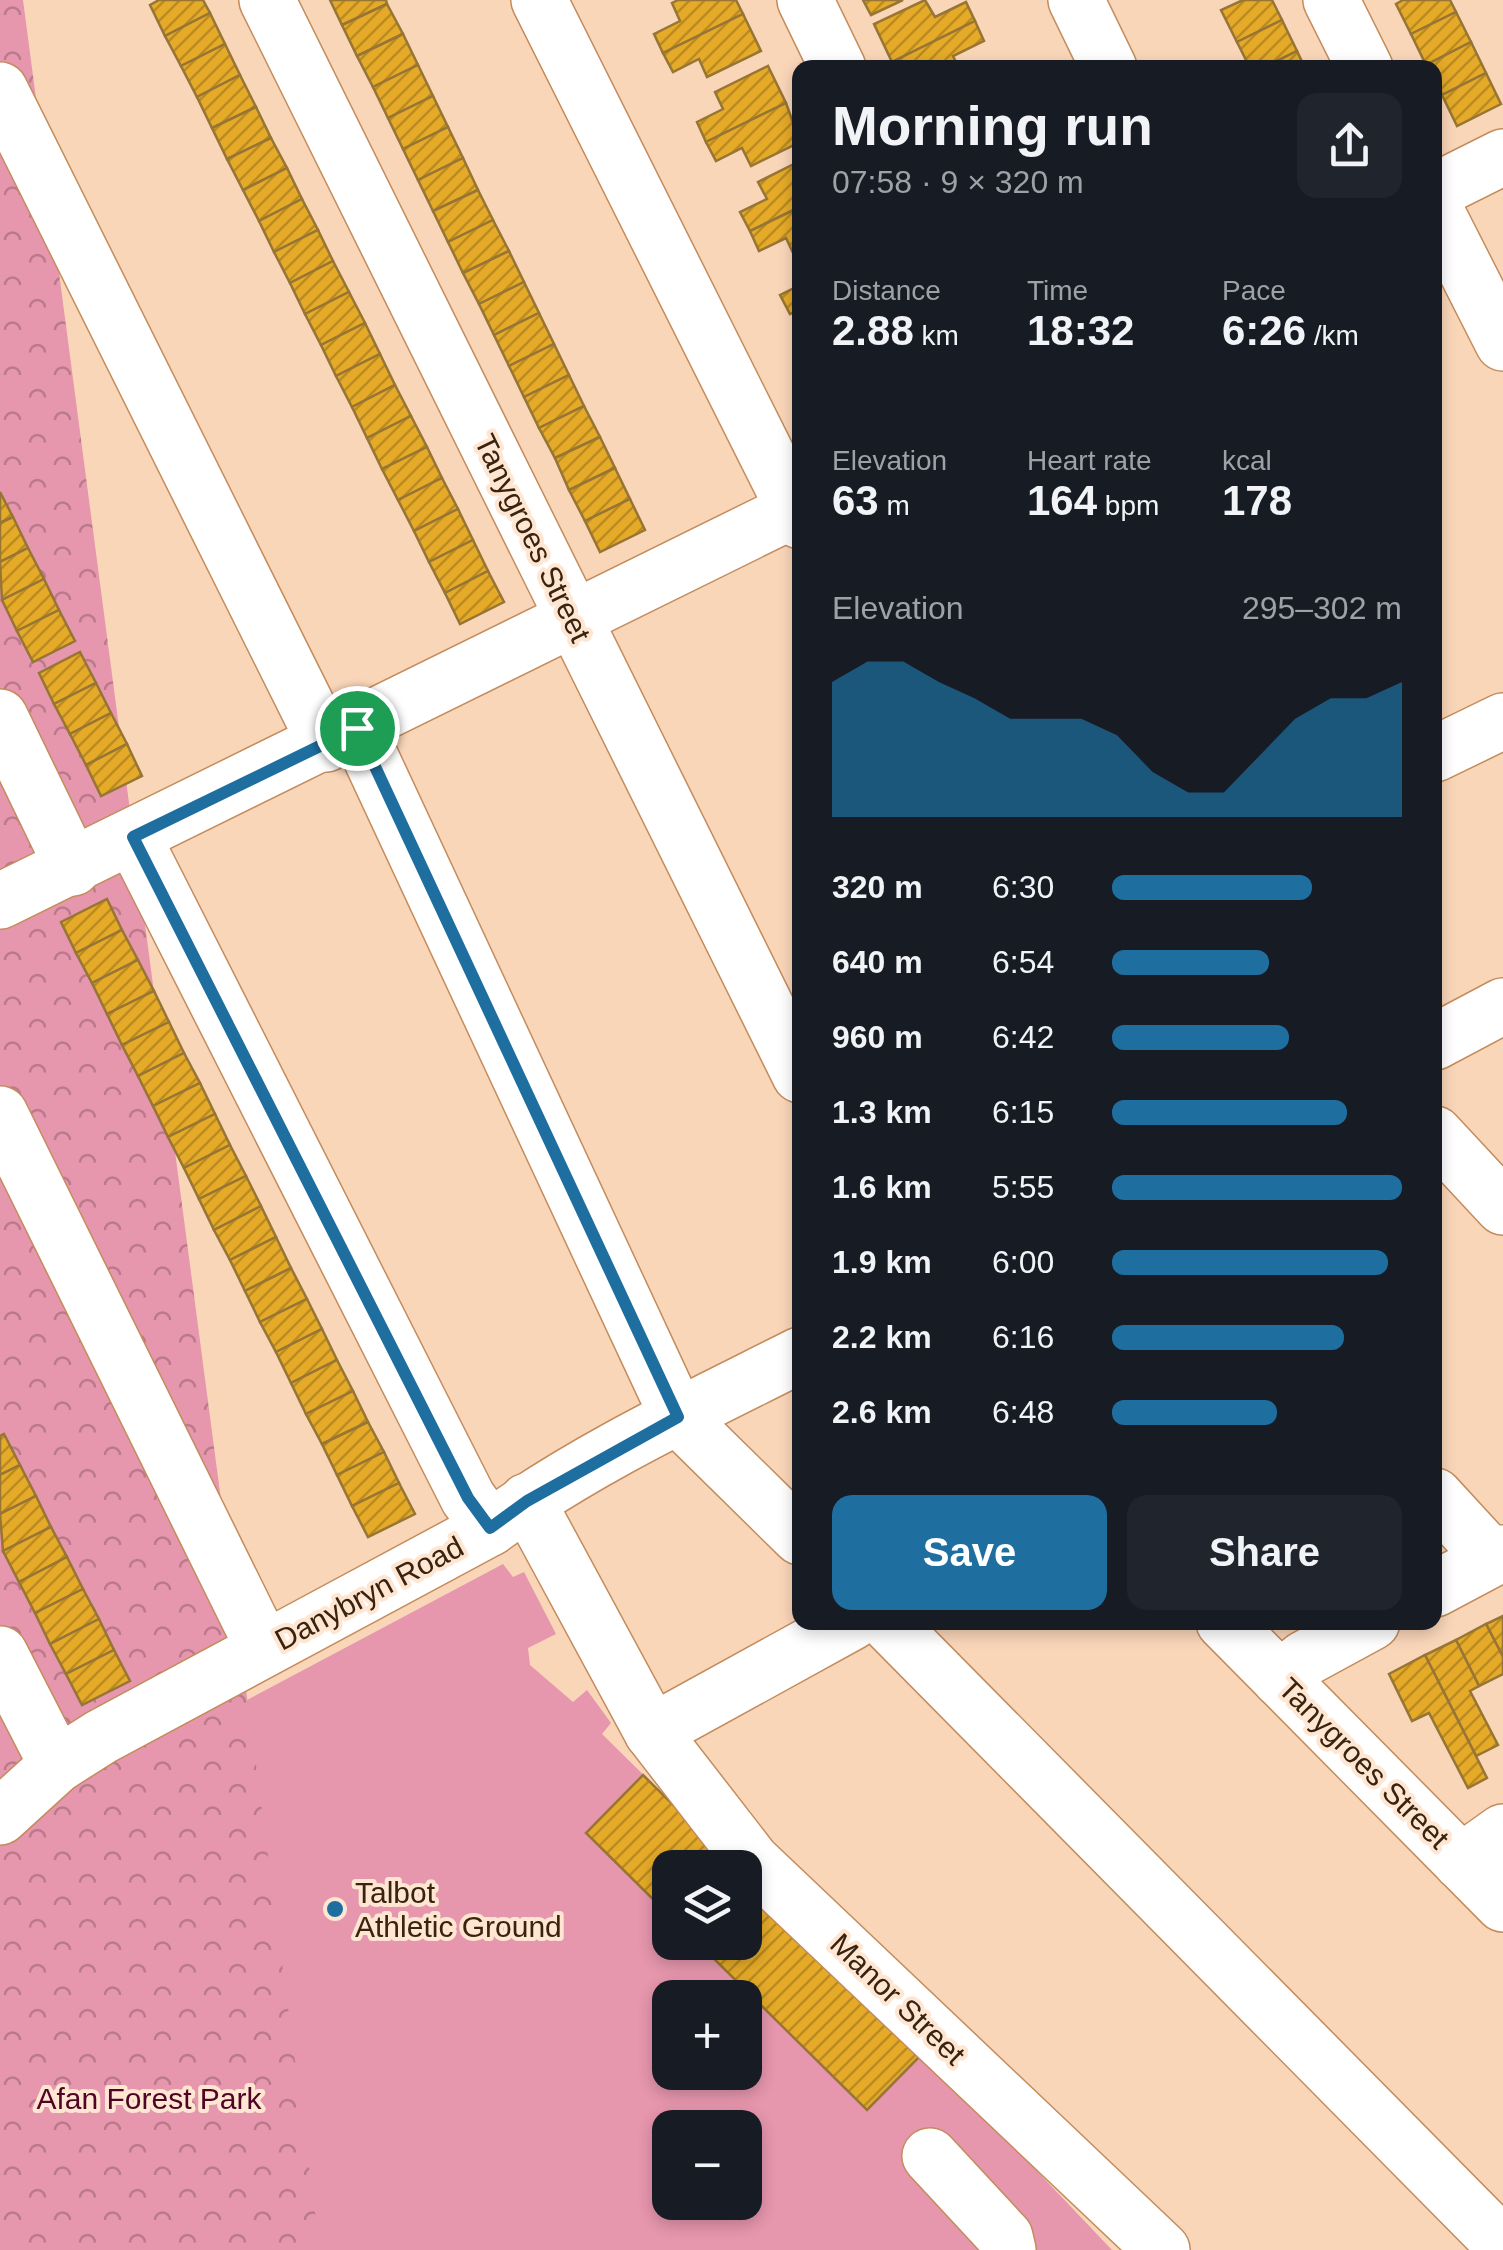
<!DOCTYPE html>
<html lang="en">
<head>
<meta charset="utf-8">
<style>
  :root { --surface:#171b24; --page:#20242c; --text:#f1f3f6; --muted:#9ea1a6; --accent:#1e6fa0 }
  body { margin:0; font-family:Arial,sans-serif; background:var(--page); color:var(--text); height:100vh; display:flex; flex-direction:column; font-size:38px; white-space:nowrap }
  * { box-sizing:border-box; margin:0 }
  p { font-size:32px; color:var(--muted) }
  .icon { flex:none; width:55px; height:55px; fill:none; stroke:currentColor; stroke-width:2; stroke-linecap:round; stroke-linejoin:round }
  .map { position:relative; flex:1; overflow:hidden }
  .side { position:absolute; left:792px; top:60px; width:650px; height:1570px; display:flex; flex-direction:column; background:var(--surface); border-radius:20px; box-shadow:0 5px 15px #0003 }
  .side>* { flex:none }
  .buttons { position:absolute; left:652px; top:1850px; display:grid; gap:20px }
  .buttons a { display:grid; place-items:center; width:110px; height:110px; border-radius:20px; background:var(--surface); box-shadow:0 5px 15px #0003; font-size:50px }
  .pin { position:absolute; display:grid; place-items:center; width:85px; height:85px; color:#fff; margin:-42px; border:5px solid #fff; border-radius:50%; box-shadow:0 2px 10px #0007 }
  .round { display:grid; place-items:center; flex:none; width:105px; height:105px; border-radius:20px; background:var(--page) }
  .headline { display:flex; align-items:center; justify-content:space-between; height:170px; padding:0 40px }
  h1 { font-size:55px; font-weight:800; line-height:75px }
  .metrics { display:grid; grid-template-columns:repeat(3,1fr); gap:15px; height:170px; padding:10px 40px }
  .metrics div { display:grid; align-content:center }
  .metrics b { font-size:42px; font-weight:800 }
  .metrics small { font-size:28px; font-weight:400 }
  .metrics p { font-size:28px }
  .chart { height:280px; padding:20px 40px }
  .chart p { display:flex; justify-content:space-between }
  .chart svg { width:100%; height:180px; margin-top:10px; fill:var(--accent); opacity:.7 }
  .button { display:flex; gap:20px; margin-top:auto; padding:20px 40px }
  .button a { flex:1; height:115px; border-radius:20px; background:var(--accent); color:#fff; font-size:40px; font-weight:800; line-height:115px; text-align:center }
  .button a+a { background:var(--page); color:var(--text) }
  ul { padding:0 40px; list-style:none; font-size:32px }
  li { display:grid; grid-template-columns:160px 120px 1fr; align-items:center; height:75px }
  li i { height:25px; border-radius:12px; background:var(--accent) }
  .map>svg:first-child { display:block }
</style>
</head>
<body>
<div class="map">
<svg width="1503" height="2250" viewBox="0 0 1503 2250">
  <defs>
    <pattern id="park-crowns" width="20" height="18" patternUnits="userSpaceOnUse" patternTransform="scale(2.5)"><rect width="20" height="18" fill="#e696ad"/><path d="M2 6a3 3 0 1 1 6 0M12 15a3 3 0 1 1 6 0" fill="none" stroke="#bb7a8b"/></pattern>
    <pattern id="building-hatch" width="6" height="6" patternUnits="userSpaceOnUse" patternTransform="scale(2.5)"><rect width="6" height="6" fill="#e5aa28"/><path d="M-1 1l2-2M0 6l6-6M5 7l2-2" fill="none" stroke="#bb8a21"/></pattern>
  </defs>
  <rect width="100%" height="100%" fill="#fad6b9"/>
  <path fill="#e696ad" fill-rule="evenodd" d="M 503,1564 L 513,1577 L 524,1572 L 556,1634 L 528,1648 L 530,1665 L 573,1702 L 587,1690 L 611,1723 L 602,1734 L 737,1867 L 670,1868 L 670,1942 L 745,1942 L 924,2052 L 1112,2250 L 20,2250 L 0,1869 L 115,1770 ZM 670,1998 L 745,1998 L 745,2072 L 670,2072 ZM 670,2128 L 745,2128 L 745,2202 L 670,2202 Z"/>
  <polygon fill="url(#park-crowns)" points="0,0 23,0 320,2250 0,2250"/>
  <g fill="url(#building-hatch)" stroke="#977534" stroke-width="2.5">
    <polygon points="159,0 203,0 210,13 165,36 150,5"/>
    <polygon points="330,0 386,0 387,4 342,25"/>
    <polygon points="678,0 736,0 743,14 663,53 654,34 680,21 672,3"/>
    <polygon points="863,0 903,0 871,15"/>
    <polygon points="925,0 935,17 966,2 975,21 892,62 874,24"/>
    <polygon points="1243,0 1272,0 1282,20 1237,42 1221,10"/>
    <polygon points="1403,0 1450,0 1456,12 1411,34 1396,4"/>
    <polygon points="387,4 403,34 357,56 342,25"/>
    <polygon points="1456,12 1471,42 1426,65 1411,34"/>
    <polygon points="210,13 225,44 181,66 165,36"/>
    <polygon points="743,14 761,51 707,77 699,59 673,72 663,53"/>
    <polygon points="1282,20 1297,51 1263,68 1250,68 1237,42"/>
    <polygon points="975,21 984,41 953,56 959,68 895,68 892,62"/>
    <polygon points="403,34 418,65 373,87 357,56"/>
    <polygon points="1471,42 1486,73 1442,95 1435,68 1426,65"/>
    <polygon points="225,44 240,75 197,97 181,66"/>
    <polygon points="1297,51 1305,68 1263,68"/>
    <polygon points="418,65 433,96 388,118 373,87"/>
    <polygon points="768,66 786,103 706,142 697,122 723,109 715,92"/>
    <polygon points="1486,73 1501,104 1457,126 1442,95"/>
    <polygon points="240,75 256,107 212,128 197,97"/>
    <polygon points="433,96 448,127 403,149 388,118"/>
    <polygon points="786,103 800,142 751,166 742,148 716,161 706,142"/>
    <polygon points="256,107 271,138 227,159 212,128"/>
    <polygon points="448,127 463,158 418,180 403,149"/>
    <polygon points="271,138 287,168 243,190 227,159"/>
    <polygon points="463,158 478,190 433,211 418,180"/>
    <polygon points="800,161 800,207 750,231 740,212 767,199 758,182"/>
    <polygon points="287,168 302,199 259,221 243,190"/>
    <polygon points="478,190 493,220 448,242 433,211"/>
    <polygon points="302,199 318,230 274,252 259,221"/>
    <polygon points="800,207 800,252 794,255 786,238 759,251 750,231"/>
    <polygon points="493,220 509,251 463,273 448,242"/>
    <polygon points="318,230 333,261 290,283 274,252"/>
    <polygon points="509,251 524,282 479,304 463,273"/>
    <polygon points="333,261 349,292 305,314 290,283"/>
    <polygon points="524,282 539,313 494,335 479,304"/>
    <polygon points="800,285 800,309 790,314 780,295"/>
    <polygon points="349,292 365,323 321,345 305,314"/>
    <polygon points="539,313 554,344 509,366 494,335"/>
    <polygon points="365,323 380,354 336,376 321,345"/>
    <polygon points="554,344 569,375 524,397 509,366"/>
    <polygon points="380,354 395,385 352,407 336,376"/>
    <polygon points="569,375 584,406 539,428 524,397"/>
    <polygon points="395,385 411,416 367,438 352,407"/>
    <polygon points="584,406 600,437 555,458 539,428"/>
    <polygon points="411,416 427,447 382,469 367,438"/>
    <polygon points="600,437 615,468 569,490 555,458"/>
    <polygon points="427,447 442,478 398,500 382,469"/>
    <polygon points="615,468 630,499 585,521 569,490"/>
    <polygon points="442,478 458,509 414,531 398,500"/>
    <polygon points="0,492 13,517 0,523"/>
    <polygon points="630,499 645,530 600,552 585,521"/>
    <polygon points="458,509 473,540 429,562 414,531"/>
    <polygon points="13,517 28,548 0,562 0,523"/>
    <polygon points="473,540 488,571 445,593 429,562"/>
    <polygon points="28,548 44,579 2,600 0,562"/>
    <polygon points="488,571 504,602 460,624 445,593"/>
    <polygon points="44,579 59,610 17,631 2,600"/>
    <polygon points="59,610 75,641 33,662 17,631"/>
    <polygon points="80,652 96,683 54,704 39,673"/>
    <polygon points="96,683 111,713 70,734 54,704"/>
    <polygon points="111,713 127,744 86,765 70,734"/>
    <polygon points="127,744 142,776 101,796 86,765"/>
    <polygon points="107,899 122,930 76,953 61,922"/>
    <polygon points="122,930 138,960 92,983 76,953"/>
    <polygon points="138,960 154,991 107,1014 92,983"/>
    <polygon points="154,991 169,1022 122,1045 107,1014"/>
    <polygon points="169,1022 184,1053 138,1076 122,1045"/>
    <polygon points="184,1053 200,1083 153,1106 138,1076"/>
    <polygon points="200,1083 215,1114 168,1137 153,1106"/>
    <polygon points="215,1114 230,1145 184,1168 168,1137"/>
    <polygon points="230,1145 246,1176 199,1199 184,1168"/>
    <polygon points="246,1176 261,1206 214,1230 199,1199"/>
    <polygon points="261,1206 276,1237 230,1260 214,1230"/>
    <polygon points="276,1237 291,1268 245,1291 230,1260"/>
    <polygon points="291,1268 307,1299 260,1322 245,1291"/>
    <polygon points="307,1299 322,1329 276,1352 260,1322"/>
    <polygon points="322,1329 337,1360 291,1383 276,1352"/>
    <polygon points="337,1360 353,1391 306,1414 291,1383"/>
    <polygon points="353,1391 368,1422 322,1444 306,1414"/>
    <polygon points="368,1422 384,1452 337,1475 322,1444"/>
    <polygon points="4,1434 20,1465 0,1475 0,1436"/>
    <polygon points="384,1452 399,1483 352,1506 337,1475"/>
    <polygon points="20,1465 36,1496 0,1514 0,1475"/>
    <polygon points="399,1483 415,1514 368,1537 352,1506"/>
    <polygon points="36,1496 51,1527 3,1551 0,1514"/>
    <polygon points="51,1527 67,1557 19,1582 3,1551"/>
    <polygon points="67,1557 83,1589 35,1613 19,1582"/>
    <polygon points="83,1589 99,1619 50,1644 35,1613"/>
    <polygon points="1503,1616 1503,1657 1486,1624"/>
    <polygon points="99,1619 114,1650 66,1674 50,1644"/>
    <polygon points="1486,1624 1503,1657 1503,1674 1479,1686 1456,1640"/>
    <polygon points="1456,1640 1479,1686 1470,1691 1498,1745 1476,1756 1425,1655"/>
    <polygon points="114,1650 130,1681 82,1705 66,1674"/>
    <polygon points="1425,1655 1487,1778 1468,1788 1429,1713 1412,1721 1389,1674"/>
    <polygon points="643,1775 737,1868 670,1868 670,1916 586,1833"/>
    <polygon points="745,1875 924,2052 867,2110 697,1942 745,1942"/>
  </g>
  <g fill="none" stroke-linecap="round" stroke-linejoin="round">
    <defs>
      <g id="minor">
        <polyline points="267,0 800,1075"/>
        <polyline points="539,0 800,521"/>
        <polyline points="805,0 838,68"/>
        <polyline points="1076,0 1109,68"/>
        <polyline points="1331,0 1365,68"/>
        <polyline points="0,90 326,744"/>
        <polyline points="1435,191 1503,157"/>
        <polyline points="1435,209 1503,343"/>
        <polyline points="0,717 73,868"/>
        <polyline points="357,728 678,1417 800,1537"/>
        <polyline points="1435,754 1503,721"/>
        <polyline points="133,837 468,1498 490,1528"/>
        <polyline points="0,901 800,507"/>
        <polyline points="1435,1042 1503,1006"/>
        <polyline points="0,1114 264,1649"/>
        <polyline points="1435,1134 1503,1207"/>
        <polyline points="1435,1496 1492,1558"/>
        <polyline points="527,1501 652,1732 752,1861 1162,2250"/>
        <polyline points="1435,1589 1503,1553"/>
        <polyline points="887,1622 1503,2245"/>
        <polyline points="1224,1622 1503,1904"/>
        <polyline points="0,1654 57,1765"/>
        <polyline points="1280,1679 1304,1659 1372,1622"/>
        <polyline points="652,1732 852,1622"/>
        <path d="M 0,1817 L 57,1765 L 101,1737 L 490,1528 C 585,1459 695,1408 800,1355"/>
        <polyline points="1461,1862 1503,1832"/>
        <polyline points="930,2156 1005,2237 1008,2250"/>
      </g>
    </defs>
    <use href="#minor" stroke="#c48c5c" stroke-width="58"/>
    <use href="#minor" stroke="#fff" stroke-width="55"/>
  </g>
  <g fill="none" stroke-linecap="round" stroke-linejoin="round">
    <defs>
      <polygon id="route" points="357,728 678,1417 527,1501 490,1528 468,1498 133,837"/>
    </defs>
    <use href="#route" stroke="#fff" stroke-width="20"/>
    <use href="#route" stroke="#1e6fa0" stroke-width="12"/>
  </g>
  <circle fill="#1e6fa0" stroke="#fee6d2" stroke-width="4" cx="335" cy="1909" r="10"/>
  <g text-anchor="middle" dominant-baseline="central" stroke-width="8" stroke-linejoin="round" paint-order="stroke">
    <g font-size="30" fill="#39230e" stroke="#fee6d2">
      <text transform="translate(533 538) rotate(64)">Tanygroes Street</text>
      <text transform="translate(369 1593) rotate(-28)">Danybryn Road</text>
      <text transform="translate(1364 1763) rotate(45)">Tanygroes Street</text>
      <text transform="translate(898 1999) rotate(44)">Manor Street</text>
    </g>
    <g font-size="30" fill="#39230e" stroke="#fee6d2" text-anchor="start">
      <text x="355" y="1892">Talbot<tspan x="355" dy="34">Athletic Ground</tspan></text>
    </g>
    <g font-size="30" fill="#4f0425" stroke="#fee6d2">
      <text x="149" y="2098">Afan Forest Park</text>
    </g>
  </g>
</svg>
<div class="buttons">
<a><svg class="icon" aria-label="layers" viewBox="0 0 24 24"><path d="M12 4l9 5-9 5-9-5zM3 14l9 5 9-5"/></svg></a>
<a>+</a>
<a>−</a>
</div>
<div class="pin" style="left:357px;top:728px;background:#1e9e55"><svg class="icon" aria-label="arrive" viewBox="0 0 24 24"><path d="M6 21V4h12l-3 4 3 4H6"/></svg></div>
<section class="side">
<div class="headline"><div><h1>Morning run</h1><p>07:58 · 9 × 320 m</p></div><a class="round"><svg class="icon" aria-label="share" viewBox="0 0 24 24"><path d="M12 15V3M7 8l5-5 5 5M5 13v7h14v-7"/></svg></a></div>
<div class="metrics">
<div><p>Distance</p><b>2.88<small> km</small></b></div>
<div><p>Time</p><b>18:32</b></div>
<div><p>Pace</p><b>6:26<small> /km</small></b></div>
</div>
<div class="metrics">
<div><p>Elevation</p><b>63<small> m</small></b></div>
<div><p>Heart rate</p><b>164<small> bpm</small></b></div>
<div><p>kcal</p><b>178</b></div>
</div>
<div class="chart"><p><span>Elevation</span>295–302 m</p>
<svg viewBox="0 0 160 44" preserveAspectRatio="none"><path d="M0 44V11L10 6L20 6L30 11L40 15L50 20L60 20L70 20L80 24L90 33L100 38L110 38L120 29L130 20L140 15L150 15L160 11V44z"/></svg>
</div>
<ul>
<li><b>320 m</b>6:30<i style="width:69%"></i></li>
<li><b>640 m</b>6:54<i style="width:54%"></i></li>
<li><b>960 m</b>6:42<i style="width:61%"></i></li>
<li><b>1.3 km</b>6:15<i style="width:81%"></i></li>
<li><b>1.6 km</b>5:55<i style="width:100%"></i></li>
<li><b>1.9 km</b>6:00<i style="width:95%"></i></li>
<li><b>2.2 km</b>6:16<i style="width:80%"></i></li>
<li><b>2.6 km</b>6:48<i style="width:57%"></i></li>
</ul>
<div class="button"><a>Save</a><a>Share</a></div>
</section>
</div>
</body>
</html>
